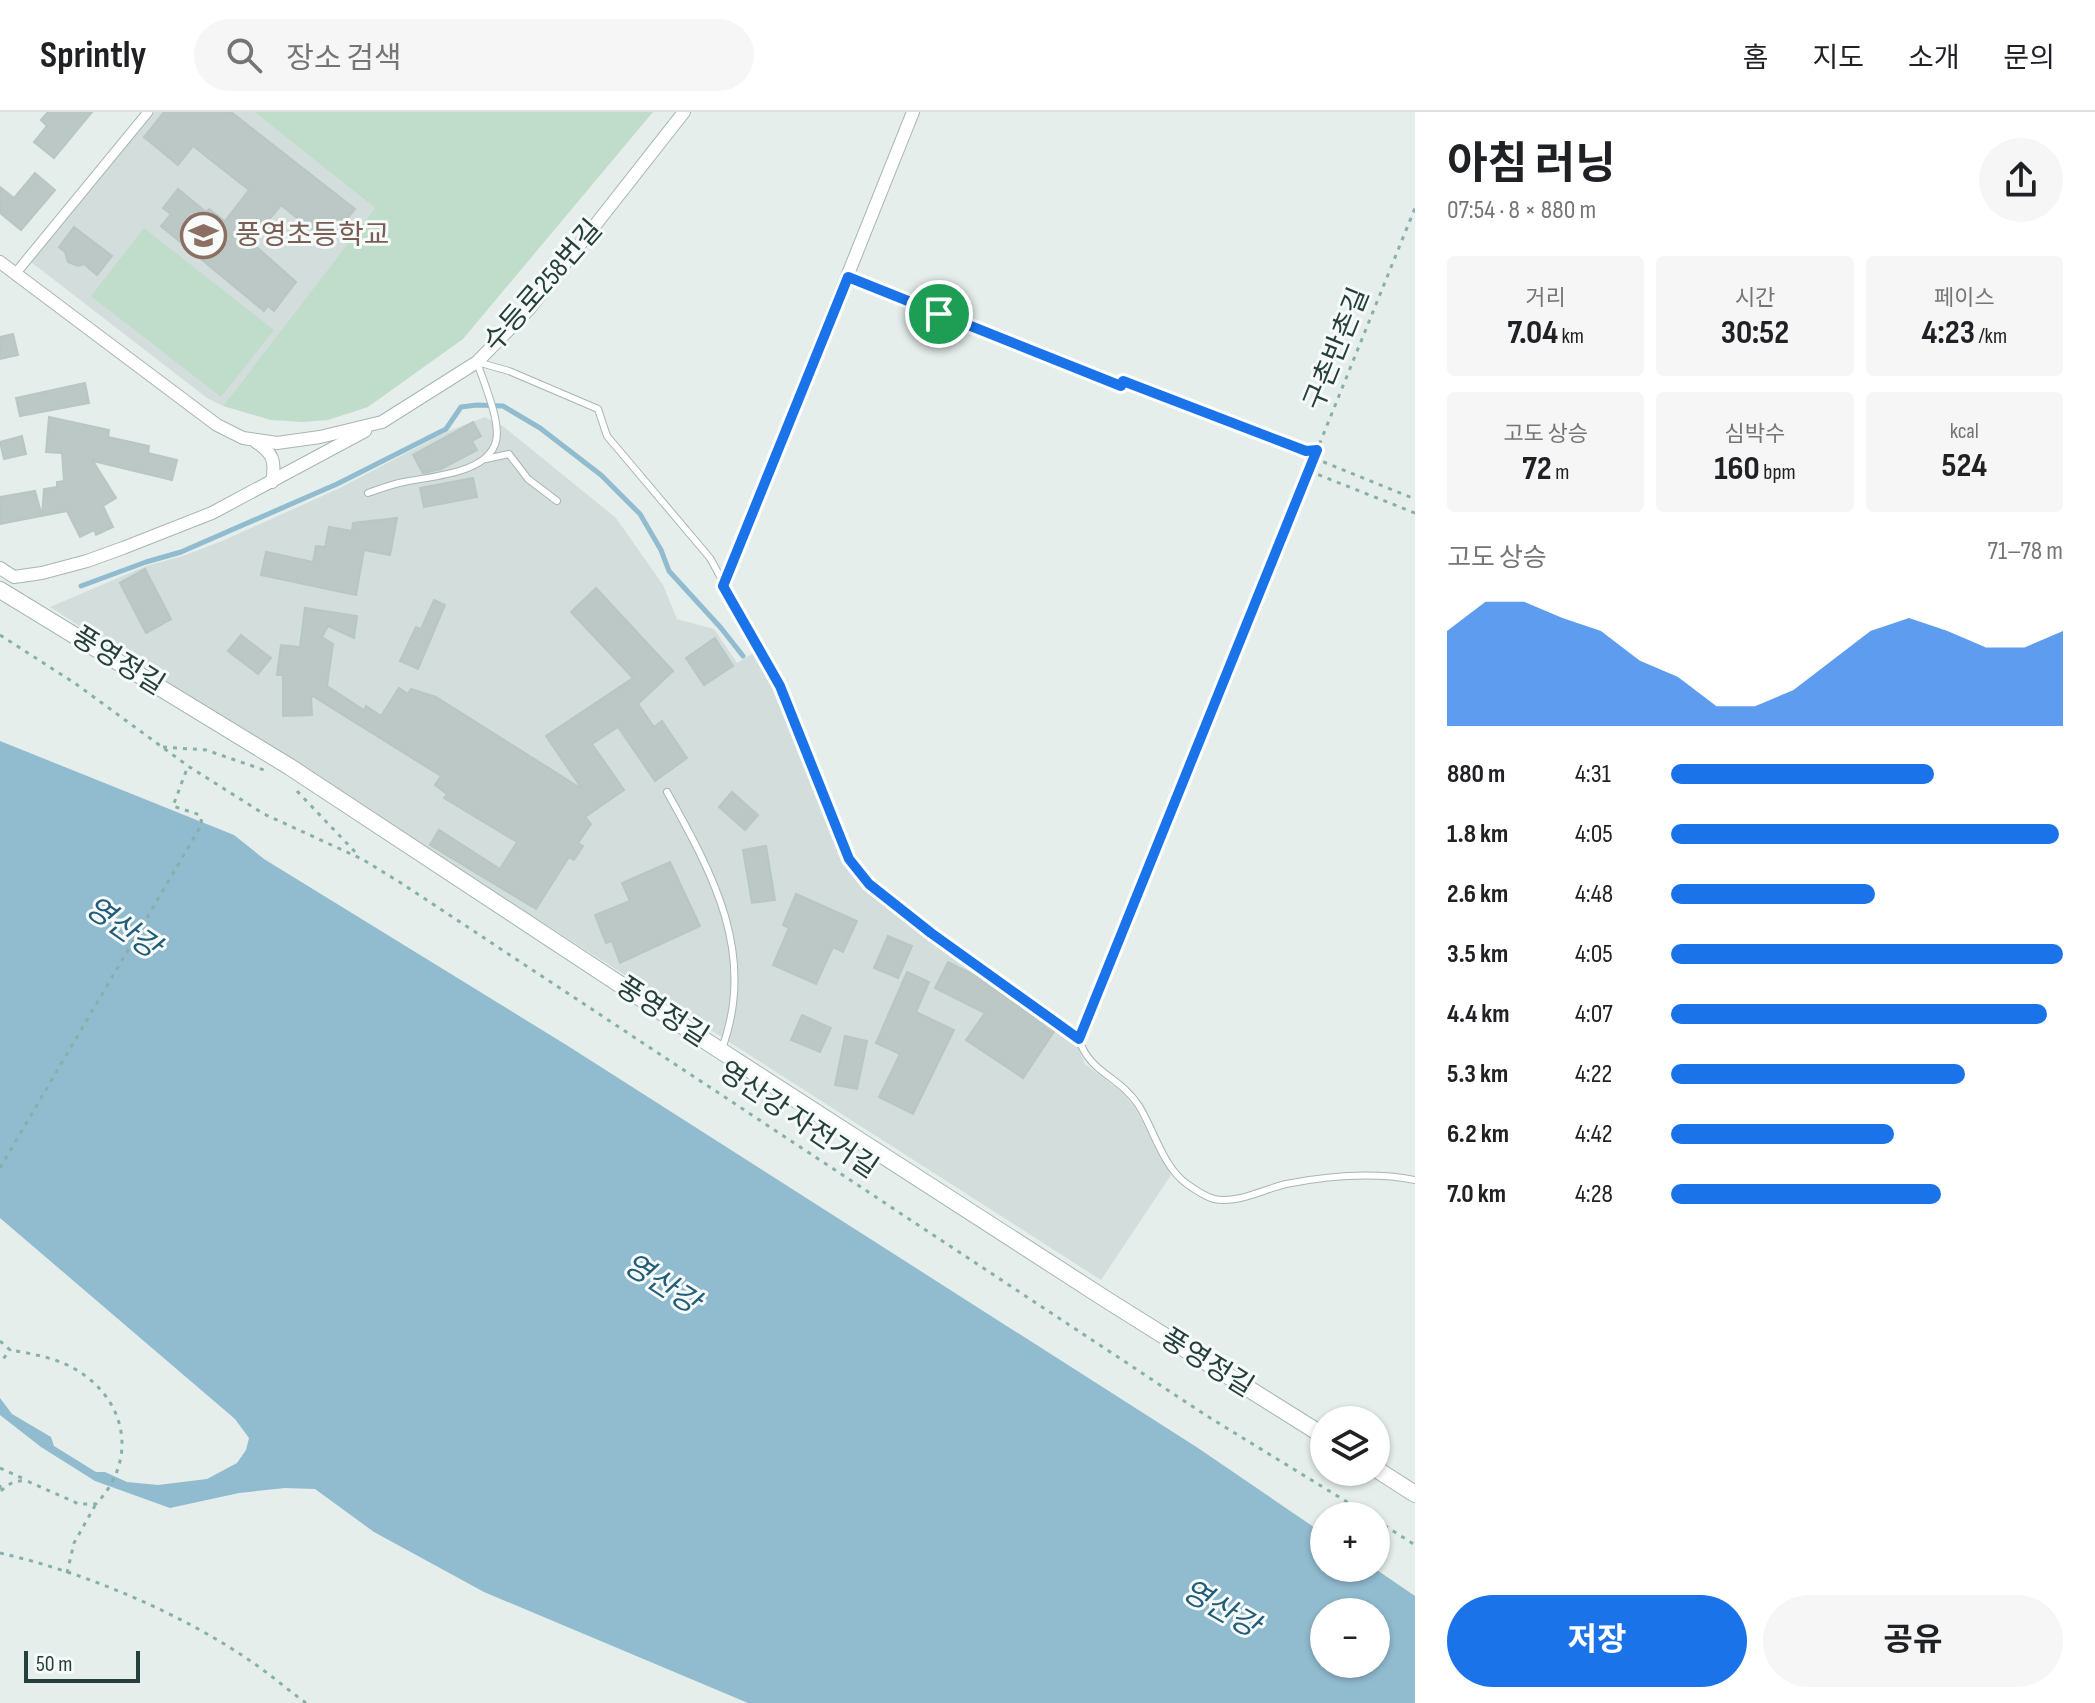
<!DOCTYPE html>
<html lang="ko">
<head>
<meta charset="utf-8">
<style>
  :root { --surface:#fff; --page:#f6f6f6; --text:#202124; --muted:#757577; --line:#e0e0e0; --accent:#1a73e8 }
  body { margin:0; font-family:"Sofia Sans Condensed","Noto Sans KR",sans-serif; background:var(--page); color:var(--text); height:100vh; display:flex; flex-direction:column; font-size:30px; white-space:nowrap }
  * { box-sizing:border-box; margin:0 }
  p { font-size:26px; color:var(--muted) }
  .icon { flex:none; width:44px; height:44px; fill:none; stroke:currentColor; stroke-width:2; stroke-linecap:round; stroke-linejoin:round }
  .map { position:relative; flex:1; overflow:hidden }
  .side { display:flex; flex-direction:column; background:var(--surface); width:680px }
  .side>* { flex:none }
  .buttons { position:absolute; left:1310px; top:1294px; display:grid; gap:16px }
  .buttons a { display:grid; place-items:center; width:80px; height:80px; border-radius:50%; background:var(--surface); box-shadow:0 2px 6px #0004; font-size:40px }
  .scale { position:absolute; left:24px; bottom:20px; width:116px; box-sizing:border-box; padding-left:8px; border:4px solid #253f3c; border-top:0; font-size:22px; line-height:28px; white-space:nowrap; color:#253f3c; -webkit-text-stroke:6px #f6faf9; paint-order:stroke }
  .pin { position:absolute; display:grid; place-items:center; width:68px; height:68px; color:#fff; margin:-34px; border:4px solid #fff; border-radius:50%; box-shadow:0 2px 8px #0007 }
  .round { display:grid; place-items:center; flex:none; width:84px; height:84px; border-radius:42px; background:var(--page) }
  .headline { display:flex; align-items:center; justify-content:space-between; height:136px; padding:0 32px }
  h1 { font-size:44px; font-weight:700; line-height:60px }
  .figures { display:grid; grid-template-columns:repeat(3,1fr); gap:12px; height:136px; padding:8px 32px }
  .figures div { display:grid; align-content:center; border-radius:8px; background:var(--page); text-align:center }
  .figures b { font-size:34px; font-weight:700 }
  .figures small { font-size:22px; font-weight:400 }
  .figures p { font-size:22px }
  .chart { height:224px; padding:16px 32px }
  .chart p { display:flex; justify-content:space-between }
  .chart svg { width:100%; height:144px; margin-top:8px; fill:var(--accent); opacity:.7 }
  .cta { display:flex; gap:16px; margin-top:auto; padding:16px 32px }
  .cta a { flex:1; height:92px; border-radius:48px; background:var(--accent); color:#fff; font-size:32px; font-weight:700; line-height:92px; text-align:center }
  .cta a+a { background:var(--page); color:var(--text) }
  ul { padding:0 32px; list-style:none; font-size:26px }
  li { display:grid; grid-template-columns:128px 96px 1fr; align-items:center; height:60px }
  li i { height:20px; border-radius:10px; background:var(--accent) }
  header { display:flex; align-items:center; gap:48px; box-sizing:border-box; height:112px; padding:0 40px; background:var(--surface); border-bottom:2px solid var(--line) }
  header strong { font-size:38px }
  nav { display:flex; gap:44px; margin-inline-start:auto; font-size:28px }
  .search { width:560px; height:72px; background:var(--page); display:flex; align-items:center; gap:20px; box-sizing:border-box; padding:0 28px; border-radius:44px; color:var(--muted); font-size:30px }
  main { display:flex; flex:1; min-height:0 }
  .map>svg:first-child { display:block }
</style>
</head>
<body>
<header>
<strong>Sprintly</strong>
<div class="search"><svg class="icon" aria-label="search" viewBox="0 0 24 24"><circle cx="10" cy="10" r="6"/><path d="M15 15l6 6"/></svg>장소 검색</div>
<nav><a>홈</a><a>지도</a><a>소개</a><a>문의</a></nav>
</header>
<main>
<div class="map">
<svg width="1415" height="1591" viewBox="0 0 1415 1591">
  <rect width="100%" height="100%" fill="#e5eeeb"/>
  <g fill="#d3dddb">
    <polygon points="155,0 254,0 375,96 223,294 207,286 31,150"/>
    <polygon points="485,305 504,315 616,406 663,473 677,507 714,517 737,551 755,540 776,576 845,749 865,775 928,825 1061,918 1075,929 1085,952 1123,981 1135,996 1171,1063 1101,1168 50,495 146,454 183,444 222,429 340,376 448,319"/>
  </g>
  <g fill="#c0ddcc">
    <polygon points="254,0 653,0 463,227 368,295 328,308 303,310 271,308 223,294 375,96"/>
    <polygon points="144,116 274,218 221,285 91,184"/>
  </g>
  <path fill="#91bbcf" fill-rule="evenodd" d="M 0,629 L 234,723 L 264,747 L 568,934 L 1198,1336 L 1324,1422 L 1324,1456 L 1374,1456 L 1415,1484 L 1415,1591 L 748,1591 L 484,1480 L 374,1420 L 315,1377 L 285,1376 L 239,1381 L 170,1396 L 95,1369 L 41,1335 L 0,1303 L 0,1286 L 12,1302 L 51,1325 L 54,1334 L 96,1360 L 105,1360 L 127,1370 L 158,1373 L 207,1367 L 237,1351 L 246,1338 L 249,1326 L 235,1307 L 0,1106 ZM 1324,1500 L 1376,1500 L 1376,1552 L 1324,1552 Z"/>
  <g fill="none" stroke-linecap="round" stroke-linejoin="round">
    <polyline stroke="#91bbcf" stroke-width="5" points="81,474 146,450 181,440 337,372 446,317 461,295 477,293 503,294 540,316 601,363 640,402 661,438 669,459 721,516 743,544"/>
  </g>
  <g fill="#bbc8c5" stroke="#b8c7c3" stroke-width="2">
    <polygon points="48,0 92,0 54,46 34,30 47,14 41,8"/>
    <polygon points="164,0 231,0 355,97 328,131 281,93 251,130 296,170 274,199 268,194 264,199 161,114 171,102 163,96 178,77 206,100 209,97 225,109 249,78 193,34 178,53 144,25"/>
    <polygon points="35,61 55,78 21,118 0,101 0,75 14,86"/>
    <polygon points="74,115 112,144 97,163 84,152 78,154 68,150 65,140 59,135"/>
    <polygon points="13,222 18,243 0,247 0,225"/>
    <polygon points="85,271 89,291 20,304 16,286"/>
    <polygon points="49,305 109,318 108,325 149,334 148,341 177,348 172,368 93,349 116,386 103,394 113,415 96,423 94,418 80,425 67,399 0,412 0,385 35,379 42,404 44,377 57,375 57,370 64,369 62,341 46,340"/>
    <polygon points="473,310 481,324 472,329 477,338 441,357 423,361 413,343"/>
    <polygon points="22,324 26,342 4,347 0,330"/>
    <polygon points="473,366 477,385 424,395 420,376"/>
    <polygon points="397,406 390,443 364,438 356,483 261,463 266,440 313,450 316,434 325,435 329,415 352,419 353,411"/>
    <polygon points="145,457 171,507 146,521 120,471"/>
    <polygon points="596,476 673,559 638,592 654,615 662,609 687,646 655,669 618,615 592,632 624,678 585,705 591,712 578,731 583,734 574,748 569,745 536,797 430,733 439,718 500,757 517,730 444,686 447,682 435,673 441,664 311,583 312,603 283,604 283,563 277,563 281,533 300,535 305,496 357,504 354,526 328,514 322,525 333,532 327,574 364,598 366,594 381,604 399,576 408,582 411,577 436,585 582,677 546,624 633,566 571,500"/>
    <polygon points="434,488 445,493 418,557 400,549 416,515 421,517"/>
    <polygon points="241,523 271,546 258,562 228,539"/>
    <polygon points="715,526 733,554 704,573 686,546"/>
    <polygon points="732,680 758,703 745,718 719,695"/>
    <polygon points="766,734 775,788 752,791 743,738"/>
    <polygon points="670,750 700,814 620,851 612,829 606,831 595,803 630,789 622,771"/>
    <polygon points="796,782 857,809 843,840 833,835 816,872 773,853 789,816 783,813"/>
    <polygon points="888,824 912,834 898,866 874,856"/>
    <polygon points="948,850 987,870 986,872 1055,918 1023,966 966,928 985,901 935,876"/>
    <polygon points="907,860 929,870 916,900 954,918 913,1002 879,985 900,942 876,931"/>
    <polygon points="802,903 831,916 820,940 791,928"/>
    <polygon points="845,924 867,929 857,977 835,973"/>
  </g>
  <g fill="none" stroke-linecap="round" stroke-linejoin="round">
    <defs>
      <g id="service">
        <polyline points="486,347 509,342 528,367 557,389"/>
        <path d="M 368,381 C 380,377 392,372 404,370 C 431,364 488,362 496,329 C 501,309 483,269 477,250 L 509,259 L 598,297 L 607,324 L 710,446 L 780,574 L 849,747 L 869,772 L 931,821 L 1079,927 C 1089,961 1120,964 1139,994 C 1154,1018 1163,1055 1187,1072 C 1194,1077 1206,1085 1214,1087 C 1238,1092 1264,1077 1286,1072 C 1327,1064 1374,1060 1415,1068"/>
        <path d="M 667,680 C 713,762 758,844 721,939"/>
      </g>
      <polyline id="pedestrian" points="15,162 148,0"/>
      <g id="minor">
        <polyline points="0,150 217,313 243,326 277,331 320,325 382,310 477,250 530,196 684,0"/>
        <path d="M 256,330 C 273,341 276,349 272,370"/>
        <polyline points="0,456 14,465 42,461 87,449 123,436 212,401 365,319"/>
        <polyline points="723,474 913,0"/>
      </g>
      <g id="tertiary">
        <polyline points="0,478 290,655 721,939 1107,1188 1324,1324"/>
        <polyline points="1376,1357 1415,1382"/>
      </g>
    </defs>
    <use href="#service" stroke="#a8b6b3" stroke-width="8"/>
    <use href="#pedestrian" stroke="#a8b6b3" stroke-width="11"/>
    <use href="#minor" stroke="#a8b6b3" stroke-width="14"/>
    <use href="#tertiary" stroke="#a8b6b3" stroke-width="18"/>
    <g stroke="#87b0a9" stroke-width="3" stroke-dasharray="4 6" stroke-linecap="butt">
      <polyline points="858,170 1121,274 1123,269 1306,339 1317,338"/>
      <polyline points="1314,346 1415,387"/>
      <polyline points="1309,359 1415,401"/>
      <polyline points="0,523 76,572 188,654 264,702 362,747 401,771 1207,1304 1370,1404"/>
      <polyline points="163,635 206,638 264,658"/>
      <polyline points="297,679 358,743"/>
      <polyline points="1083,916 1415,96"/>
      <polyline points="0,1056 202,712 200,703 173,694 188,654"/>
      <polyline points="0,1229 10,1238 0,1251"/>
      <polyline points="0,1356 22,1366"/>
      <polyline points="0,1373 0,1381"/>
      <path d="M 1,1379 C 9,1371 16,1368 27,1369 L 79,1392 L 96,1392 C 147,1338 118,1268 52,1247 C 38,1243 23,1240 10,1238"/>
      <polyline points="1376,1408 1415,1433"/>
      <path d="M 0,1441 C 84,1460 181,1501 252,1550 C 271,1563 288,1578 306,1591"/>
      <polyline points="67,1461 74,1431 96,1392"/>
    </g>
    <use href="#service" stroke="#fff" stroke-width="6"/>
    <use href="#pedestrian" stroke="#fff" stroke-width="9"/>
    <use href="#minor" stroke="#fff" stroke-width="12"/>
    <use href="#tertiary" stroke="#fff" stroke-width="16"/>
  </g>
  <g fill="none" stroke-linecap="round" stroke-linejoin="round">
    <defs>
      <polygon id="route" points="848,165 1121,274 1123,269 1306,339 1317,338 1079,927 931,821 869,772 849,747 780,574 723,474"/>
    </defs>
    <use href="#route" stroke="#fff" stroke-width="16"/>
    <use href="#route" stroke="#1a73e8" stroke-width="10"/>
  </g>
  <defs>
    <symbol id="school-ring" viewBox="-11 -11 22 22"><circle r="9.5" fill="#f6faf9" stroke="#8d6e63" stroke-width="1.5"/><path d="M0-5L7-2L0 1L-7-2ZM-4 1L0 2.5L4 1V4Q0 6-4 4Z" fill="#8d6e63"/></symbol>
  </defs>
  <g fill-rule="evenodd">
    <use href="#school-ring" x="178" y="98" width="51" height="51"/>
  </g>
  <g text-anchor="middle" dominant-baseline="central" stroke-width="6" stroke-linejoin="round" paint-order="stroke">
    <g font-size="28" fill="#785e54" stroke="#f6faf9" text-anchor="start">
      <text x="235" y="123">풍영초등학교</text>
    </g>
    <g font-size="28" fill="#253f3c" stroke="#f6faf9">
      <text transform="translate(543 174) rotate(-49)">수등로258번길</text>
      <text transform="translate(1337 237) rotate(-68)">구촌반촌길</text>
      <text transform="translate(118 549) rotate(32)">풍영정길</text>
      <text transform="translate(662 900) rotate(33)">풍영정길</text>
      <text transform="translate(798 1008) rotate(34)">영산강 자전거길</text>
      <text transform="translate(1207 1251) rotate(32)">풍영정길</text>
    </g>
    <g font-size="30" font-style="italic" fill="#215c78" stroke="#f6faf9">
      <text transform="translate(122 816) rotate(35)">영산강</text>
      <text transform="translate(661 1172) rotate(33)">영산강</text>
      <text transform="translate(1220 1497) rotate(30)">영산강</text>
    </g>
  </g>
</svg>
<div class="buttons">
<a><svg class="icon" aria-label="layers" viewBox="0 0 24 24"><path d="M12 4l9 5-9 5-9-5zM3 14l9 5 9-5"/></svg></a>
<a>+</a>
<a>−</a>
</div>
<div class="scale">50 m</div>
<div class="pin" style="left:939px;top:202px;background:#1e9e55"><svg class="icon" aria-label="arrive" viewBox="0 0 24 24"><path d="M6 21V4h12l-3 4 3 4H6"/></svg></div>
</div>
<section class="side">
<div class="headline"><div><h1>아침 러닝</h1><p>07:54 · 8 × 880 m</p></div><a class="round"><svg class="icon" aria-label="share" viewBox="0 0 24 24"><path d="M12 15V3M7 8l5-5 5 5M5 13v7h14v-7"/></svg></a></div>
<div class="figures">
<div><p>거리</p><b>7.04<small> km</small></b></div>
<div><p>시간</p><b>30:52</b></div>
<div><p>페이스</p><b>4:23<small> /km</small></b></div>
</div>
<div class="figures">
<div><p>고도 상승</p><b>72<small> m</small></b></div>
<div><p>심박수</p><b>160<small> bpm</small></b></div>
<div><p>kcal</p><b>524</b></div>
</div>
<div class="chart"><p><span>고도 상승</span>71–78 m</p>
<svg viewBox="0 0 160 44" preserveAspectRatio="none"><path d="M0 44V15L10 6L20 6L30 11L40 15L50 24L60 29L70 38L80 38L90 33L100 24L110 15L120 11L130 15L140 20L150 20L160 15V44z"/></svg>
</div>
<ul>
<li><b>880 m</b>4:31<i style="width:67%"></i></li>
<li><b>1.8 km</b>4:05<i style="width:99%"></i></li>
<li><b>2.6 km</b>4:48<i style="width:52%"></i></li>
<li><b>3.5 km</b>4:05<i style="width:100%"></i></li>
<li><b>4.4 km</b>4:07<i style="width:96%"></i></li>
<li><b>5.3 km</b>4:22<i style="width:75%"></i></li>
<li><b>6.2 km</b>4:42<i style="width:57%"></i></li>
<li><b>7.0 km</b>4:28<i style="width:69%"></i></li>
</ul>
<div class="cta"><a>저장</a><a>공유</a></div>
</section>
</main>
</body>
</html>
